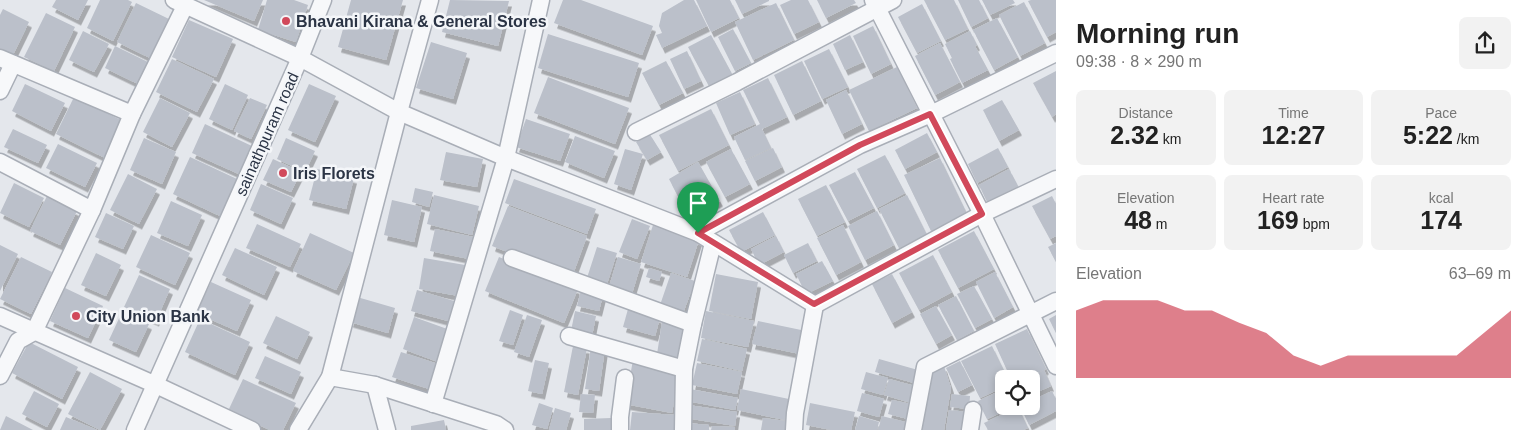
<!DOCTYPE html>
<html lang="en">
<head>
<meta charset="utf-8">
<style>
  :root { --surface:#fff; --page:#f2f2f2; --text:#222; --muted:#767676; --accent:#d1495b }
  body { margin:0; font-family:Arial,sans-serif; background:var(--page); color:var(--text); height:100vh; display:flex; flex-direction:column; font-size:19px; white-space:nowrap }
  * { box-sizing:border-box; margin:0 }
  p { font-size:16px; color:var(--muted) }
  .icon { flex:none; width:28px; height:28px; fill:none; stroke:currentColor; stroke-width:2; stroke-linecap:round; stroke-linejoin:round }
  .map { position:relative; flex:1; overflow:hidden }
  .drawer { display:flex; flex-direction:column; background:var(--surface); width:475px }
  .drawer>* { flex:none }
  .buttons { position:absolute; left:995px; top:370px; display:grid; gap:10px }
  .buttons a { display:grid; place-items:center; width:45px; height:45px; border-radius:8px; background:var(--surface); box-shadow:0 2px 8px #0003; font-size:25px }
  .pin { position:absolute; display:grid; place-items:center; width:42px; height:42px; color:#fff; margin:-51px -21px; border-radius:50% 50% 50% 0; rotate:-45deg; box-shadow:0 0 5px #0007 }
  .pin .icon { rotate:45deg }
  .round { display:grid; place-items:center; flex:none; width:52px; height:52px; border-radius:8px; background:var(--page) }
  .headline { display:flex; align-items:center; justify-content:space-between; height:85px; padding:0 20px }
  h1 { font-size:28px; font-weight:700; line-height:38px }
  .stats { display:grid; grid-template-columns:repeat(3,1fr); gap:8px; height:85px; padding:5px 20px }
  .stats div { display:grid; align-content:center; border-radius:8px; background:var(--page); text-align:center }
  .stats b { font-size:25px; font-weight:700 }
  .stats small { font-size:14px; font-weight:400 }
  .stats p { font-size:14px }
  .chart { height:140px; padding:10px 20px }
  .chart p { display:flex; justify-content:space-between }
  .chart svg { width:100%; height:90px; margin-top:5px; fill:var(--accent); opacity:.7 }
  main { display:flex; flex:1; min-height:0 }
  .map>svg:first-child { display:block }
</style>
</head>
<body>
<main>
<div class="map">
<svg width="1056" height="430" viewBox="0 0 1056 430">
  <defs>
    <filter id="shadow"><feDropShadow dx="3" dy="5.5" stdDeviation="0" flood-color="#0004"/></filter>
  </defs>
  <rect width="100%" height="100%" fill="#e4e7ec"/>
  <g fill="#bbc0ca" filter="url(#shadow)">
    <polygon points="56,0 88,0 78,20 52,7"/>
    <polygon points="100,0 128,0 132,2 113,41 87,28"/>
    <polygon points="204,0 263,0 254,21"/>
    <polygon points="267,0 294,0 308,5 296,42 258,30"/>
    <polygon points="351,0 403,0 386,60 338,47"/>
    <polygon points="450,0 509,1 498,46 442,32"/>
    <polygon points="563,0 581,0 653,26 642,55 554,23"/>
    <polygon points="684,0 694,0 707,26 662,48 656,35 662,33 659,26 662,13"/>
    <polygon points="696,0 730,0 739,18 711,32"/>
    <polygon points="735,0 769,0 769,1 742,14"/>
    <polygon points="791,0 808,0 819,22 794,34 780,5"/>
    <polygon points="817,0 854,0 856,3 826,18"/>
    <polygon points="924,0 954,0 968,29 945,40"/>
    <polygon points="958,0 979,0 988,18 971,27"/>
    <polygon points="982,0 1013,0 1015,3 990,15"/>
    <polygon points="1031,0 1056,0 1056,32 1047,37 1028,1"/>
    <polygon points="1024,2 1045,43 1020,56 999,15"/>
    <polygon points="136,3 169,19 150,58 117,42"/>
    <polygon points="776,3 794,40 753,60 735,22"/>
    <polygon points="922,4 941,41 917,53 898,17"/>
    <polygon points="3,9 29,22 12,57 0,51 0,15"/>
    <polygon points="46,13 75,27 54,71 24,57"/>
    <polygon points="997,18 1018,57 994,70 973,30"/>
    <polygon points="189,20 233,39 216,77 172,57"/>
    <polygon points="873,26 891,64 871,74 853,36"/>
    <polygon points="733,29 751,63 735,71 718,37"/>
    <polygon points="83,31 109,44 94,72 69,60"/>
    <polygon points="970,31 977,45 975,46 988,70 962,83 950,59 952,58 945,44"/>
    <polygon points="548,34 639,63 628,97 538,68"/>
    <polygon points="711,35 732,74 709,86 688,47"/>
    <polygon points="850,35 863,62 845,70 833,44"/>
    <polygon points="431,42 467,53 453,99 416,88"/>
    <polygon points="940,43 960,82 935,95 915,56"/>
    <polygon points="115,46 148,62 138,84 105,68"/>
    <polygon points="829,49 848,87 822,99 804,61"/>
    <polygon points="687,51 701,81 684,89 670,59"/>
    <polygon points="172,59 214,79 197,112 156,92"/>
    <polygon points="666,61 683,93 659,105 642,73"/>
    <polygon points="802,61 821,101 793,115 774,75"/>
    <polygon points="897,67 917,108 869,131 849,90"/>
    <polygon points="1056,71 1056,114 1052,117 1033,83"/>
    <polygon points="548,77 629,108 615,144 534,113"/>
    <polygon points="768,78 787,117 762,129 771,148 745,160 734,137 760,124 743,90"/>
    <polygon points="25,84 65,103 51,131 12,111"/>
    <polygon points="225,84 248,95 232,130 209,119"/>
    <polygon points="309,84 336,96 315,142 288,130"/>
    <polygon points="846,90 862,124 842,134 826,100"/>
    <polygon points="740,92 755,124 730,135 716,103"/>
    <polygon points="74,97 123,121 105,158 56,134"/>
    <polygon points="160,98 190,113 172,147 143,132"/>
    <polygon points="250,98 267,105 251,139 234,131"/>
    <polygon points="1002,100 1019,130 999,141 983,110"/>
    <polygon points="711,109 729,145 678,171 659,135"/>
    <polygon points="526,119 570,134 560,161 516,147"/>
    <polygon points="205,124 254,147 241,175 192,153"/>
    <polygon points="13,129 47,145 38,163 4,147"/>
    <polygon points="649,133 661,152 647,160 636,142"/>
    <polygon points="927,133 937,152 905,169 895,150"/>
    <polygon points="575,136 615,151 604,178 565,162"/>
    <polygon points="144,138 176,152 162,184 130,170"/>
    <polygon points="286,138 315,151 305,172 277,159"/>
    <polygon points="58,144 97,163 85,187 46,168"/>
    <polygon points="773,148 782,167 755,181 745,161"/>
    <polygon points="998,148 1008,167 977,183 968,164"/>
    <polygon points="625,149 643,154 631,190 614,184"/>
    <polygon points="731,149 750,184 725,197 706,162"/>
    <polygon points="446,152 483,159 477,187 440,180"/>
    <polygon points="885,155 905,193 877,208 857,169"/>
    <polygon points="190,157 237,179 220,216 173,194"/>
    <polygon points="940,158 967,214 931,231 904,175"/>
    <polygon points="273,159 301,172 291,192 263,180"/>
    <polygon points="698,162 720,201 699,213 685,210 669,179"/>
    <polygon points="317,169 354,178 346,209 309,200"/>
    <polygon points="1009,169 1019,188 988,204 979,185"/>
    <polygon points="855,172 874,208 848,221 829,185"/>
    <polygon points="128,174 157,189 139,224 110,210"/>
    <polygon points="514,179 596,209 587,234 505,203"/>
    <polygon points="14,183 44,198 29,227 0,213"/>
    <polygon points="261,184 293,198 281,224 250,210"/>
    <polygon points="826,185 845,222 817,236 798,199"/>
    <polygon points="415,188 433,192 429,207 412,202"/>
    <polygon points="434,195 479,206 472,235 427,224"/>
    <polygon points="907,195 927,235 899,248 879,209"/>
    <polygon points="47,196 77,211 60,245 30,231"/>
    <polygon points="1052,196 1056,204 1056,236 1050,239 1032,206"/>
    <polygon points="392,200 422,207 414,242 384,235"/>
    <polygon points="171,201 202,215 188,246 157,233"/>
    <polygon points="508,206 587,236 572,277 492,246"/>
    <polygon points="877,211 894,245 865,260 848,226"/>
    <polygon points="763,212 775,235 741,252 729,230"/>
    <polygon points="106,213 134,226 123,249 95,237"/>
    <polygon points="632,219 650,226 637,259 619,252"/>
    <polygon points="257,224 301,244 290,267 246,248"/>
    <polygon points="653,225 699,240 687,277 641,262"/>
    <polygon points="843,225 861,262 836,275 817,238"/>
    <polygon points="435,229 474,237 469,259 430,251"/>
    <polygon points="974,231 994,269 958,288 938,250"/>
    <polygon points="310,233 354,253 336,290 293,271"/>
    <polygon points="151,235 190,253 175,285 136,267"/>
    <polygon points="776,236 784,252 759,265 751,249"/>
    <polygon points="808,243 817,261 793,273 784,255"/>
    <polygon points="1056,243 1056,262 1048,247"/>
    <polygon points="0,245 18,254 0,291"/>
    <polygon points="597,247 617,253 606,287 586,281"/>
    <polygon points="235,248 277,267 264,295 222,275"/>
    <polygon points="96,253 121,265 106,296 81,285"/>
    <polygon points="933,255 952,292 919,310 899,273"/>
    <polygon points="21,257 52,272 31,314 0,299"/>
    <polygon points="499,257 578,289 564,323 485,291"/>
    <polygon points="618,257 641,264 631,297 608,290"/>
    <polygon points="424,258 465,265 459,296 419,289"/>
    <polygon points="822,261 833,281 806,294 796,274"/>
    <polygon points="649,268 662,272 659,281 646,277"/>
    <polygon points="995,272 1013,307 994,318 976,282"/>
    <polygon points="671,273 695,281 682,316 659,308"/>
    <polygon points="716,274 758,282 751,319 709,311"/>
    <polygon points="892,274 912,312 892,323 872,284"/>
    <polygon points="139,275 170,289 156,321 124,307"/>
    <polygon points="211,282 251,300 237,331 196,313"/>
    <polygon points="974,286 992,319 975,328 957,294"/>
    <polygon points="65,288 103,306 88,338 50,321"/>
    <polygon points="417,290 454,301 448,321 411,311"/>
    <polygon points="581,290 603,295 599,311 577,306"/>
    <polygon points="956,296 974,331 957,340 938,305"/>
    <polygon points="357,297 395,308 388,333 350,322"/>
    <polygon points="936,306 952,335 936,344 920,314"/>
    <polygon points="628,309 660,318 655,336 623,327"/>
    <polygon points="510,310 523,315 513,345 499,341"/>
    <polygon points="575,311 596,316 592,336 571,331"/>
    <polygon points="706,311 754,321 748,347 701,338"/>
    <polygon points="122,312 149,324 136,352 109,340"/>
    <polygon points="527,315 542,320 529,357 514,352"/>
    <polygon points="1056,315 1056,333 1049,319"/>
    <polygon points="276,316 310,332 297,359 263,343"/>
    <polygon points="414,317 450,330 438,362 403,349"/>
    <polygon points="200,319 250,342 235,375 185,352"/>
    <polygon points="758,321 806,331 800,354 752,344"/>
    <polygon points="662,322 683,326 678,357 657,354"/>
    <polygon points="1027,329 1046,369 1024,379 1011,379 995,344"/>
    <polygon points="702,339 747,349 742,371 697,361"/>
    <polygon points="29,342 78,367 62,399 12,373"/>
    <polygon points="573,346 587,348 578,395 564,392"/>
    <polygon points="591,346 605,348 599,391 585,389"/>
    <polygon points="992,346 1008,379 1004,379 1004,387 980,398 961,361"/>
    <polygon points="401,352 438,364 429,389 392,377"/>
    <polygon points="265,356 301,372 291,394 255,378"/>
    <polygon points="879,359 918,370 914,383 875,372"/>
    <polygon points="535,360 549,363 542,394 528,391"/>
    <polygon points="633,360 680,369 672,413 625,404"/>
    <polygon points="960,361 972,385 958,392 946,368"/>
    <polygon points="697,363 742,372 737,394 692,385"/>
    <polygon points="944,366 951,388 944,430 922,430 933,367"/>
    <polygon points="1044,370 1051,386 1031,395 1031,379 1026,379"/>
    <polygon points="90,372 122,389 100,430 68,414"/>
    <polygon points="866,372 888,378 883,395 861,389"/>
    <polygon points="243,379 296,403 283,430 270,430 228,411"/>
    <polygon points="889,379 915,386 911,403 884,395"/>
    <polygon points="690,389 738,398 735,410 687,401"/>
    <polygon points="741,389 789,399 785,420 737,410"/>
    <polygon points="1004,389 1004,406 1016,406 987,419 978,401"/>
    <polygon points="34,391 59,404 47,427 22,414"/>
    <polygon points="1052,391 1056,399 1056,411 1029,425 1020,406 1031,406 1031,401"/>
    <polygon points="862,393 884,399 879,417 857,411"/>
    <polygon points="581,394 595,395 593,413 579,412"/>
    <polygon points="952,394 970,396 969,409 950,407"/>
    <polygon points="892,400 911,404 908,419 888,414"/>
    <polygon points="539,403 553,408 547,429 532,425"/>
    <polygon points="810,403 855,412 851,430 831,430 806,425"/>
    <polygon points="688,405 737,412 735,426 686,418"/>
    <polygon points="1018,407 1028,428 1023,430 988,430 984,423"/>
    <polygon points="555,408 571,413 566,430 549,430"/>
    <polygon points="949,410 968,412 966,430 946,430"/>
    <polygon points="632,412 676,415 675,430 630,430"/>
    <polygon points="6,416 33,430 0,430"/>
    <polygon points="859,416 879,422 877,430 855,430"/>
    <polygon points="882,416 909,423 907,430 878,430"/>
    <polygon points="66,417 97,430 60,430"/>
    <polygon points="611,418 611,430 584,430 584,419"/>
    <polygon points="763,418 786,421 785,430 761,430"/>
    <polygon points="444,420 446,430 411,430 411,426"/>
    <polygon points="687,423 709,425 709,430 687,430"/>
    <polygon points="712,426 735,427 735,430 711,430"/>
  </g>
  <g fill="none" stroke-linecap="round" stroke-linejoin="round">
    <defs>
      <g id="minor">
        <polyline points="174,0 300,58 323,0"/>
        <polyline points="873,0 982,214 1056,366"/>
        <polyline points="0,58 132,114"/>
        <polyline points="0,91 13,64"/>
        <polyline points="636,132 737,82 893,0"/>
        <polyline points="0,162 92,210"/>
        <polyline points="698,233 860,145 931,114 1056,53"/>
        <polyline points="512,258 693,324"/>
        <polyline points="815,305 982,214 1056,179"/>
        <polyline points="0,316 156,385 252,430"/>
        <polyline points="569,336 684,369"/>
        <polyline points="0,376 18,341 34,332 92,210 132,114 185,6"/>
        <polyline points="330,377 375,385 496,424 505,430"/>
        <polyline points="375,385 387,430"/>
        <polyline points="433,404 506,158 698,233 815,305"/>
        <polyline points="135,430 300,58 399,112 506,158 541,0"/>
        <polyline points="298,430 330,377 399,112 430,0"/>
        <polyline points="620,430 620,417 625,378"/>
        <polyline points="683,430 684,369 693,324 713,243"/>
        <polyline points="794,430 795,413 815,305"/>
        <polyline points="913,430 925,367 1056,301"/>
        <polyline points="970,430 973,410"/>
      </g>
    </defs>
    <use href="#minor" stroke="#a9aeb7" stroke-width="19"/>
    <use href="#minor" stroke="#f7f8fa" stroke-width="16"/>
  </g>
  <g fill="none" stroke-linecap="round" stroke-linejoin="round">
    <defs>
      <polygon id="route" points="930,114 982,214 814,304 698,233 860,145"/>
    </defs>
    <use href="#route" stroke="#fff" stroke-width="10"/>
    <use href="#route" stroke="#d1495b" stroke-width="6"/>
  </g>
  <g fill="#d1495b" stroke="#f4f6f9" stroke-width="2">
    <circle cx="286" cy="21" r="5"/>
    <circle cx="283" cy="173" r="5"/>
    <circle cx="76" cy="316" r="5"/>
  </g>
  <g text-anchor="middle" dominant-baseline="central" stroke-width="5" stroke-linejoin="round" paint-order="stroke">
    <g font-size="16" font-weight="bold" fill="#2b3445" stroke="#f4f6f9" text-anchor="start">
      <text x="296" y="21">Bhavani Kirana &amp; General Stores</text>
      <text x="293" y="173">Iris Florets</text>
      <text x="86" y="316">City Union Bank</text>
    </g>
    <g font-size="16" fill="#2b3445" stroke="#f4f6f9">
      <text transform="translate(267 134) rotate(-66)">sainathpuram road</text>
    </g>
  </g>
</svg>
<div class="buttons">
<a><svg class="icon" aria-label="locate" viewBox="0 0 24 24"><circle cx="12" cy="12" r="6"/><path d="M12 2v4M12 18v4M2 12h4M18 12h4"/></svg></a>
</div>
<div class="pin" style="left:698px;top:233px;background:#1e9e55"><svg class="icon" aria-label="arrive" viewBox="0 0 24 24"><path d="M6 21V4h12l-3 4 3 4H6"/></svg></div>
</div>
<section class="drawer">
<div class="headline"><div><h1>Morning run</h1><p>09:38 · 8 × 290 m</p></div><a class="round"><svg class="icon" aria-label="share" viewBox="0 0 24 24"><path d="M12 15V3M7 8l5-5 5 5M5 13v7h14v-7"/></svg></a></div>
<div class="stats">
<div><p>Distance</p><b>2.32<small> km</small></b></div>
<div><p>Time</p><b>12:27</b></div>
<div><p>Pace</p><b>5:22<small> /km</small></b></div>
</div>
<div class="stats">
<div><p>Elevation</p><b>48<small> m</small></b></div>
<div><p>Heart rate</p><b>169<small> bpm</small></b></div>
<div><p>kcal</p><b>174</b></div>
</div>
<div class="chart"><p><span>Elevation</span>63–69 m</p>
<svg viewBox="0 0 160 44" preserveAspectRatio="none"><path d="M0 44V11L10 6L20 6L30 6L40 11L50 11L60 17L70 22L80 33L90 38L100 33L110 33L120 33L130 33L140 33L150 22L160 11V44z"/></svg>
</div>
</section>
</main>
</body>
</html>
